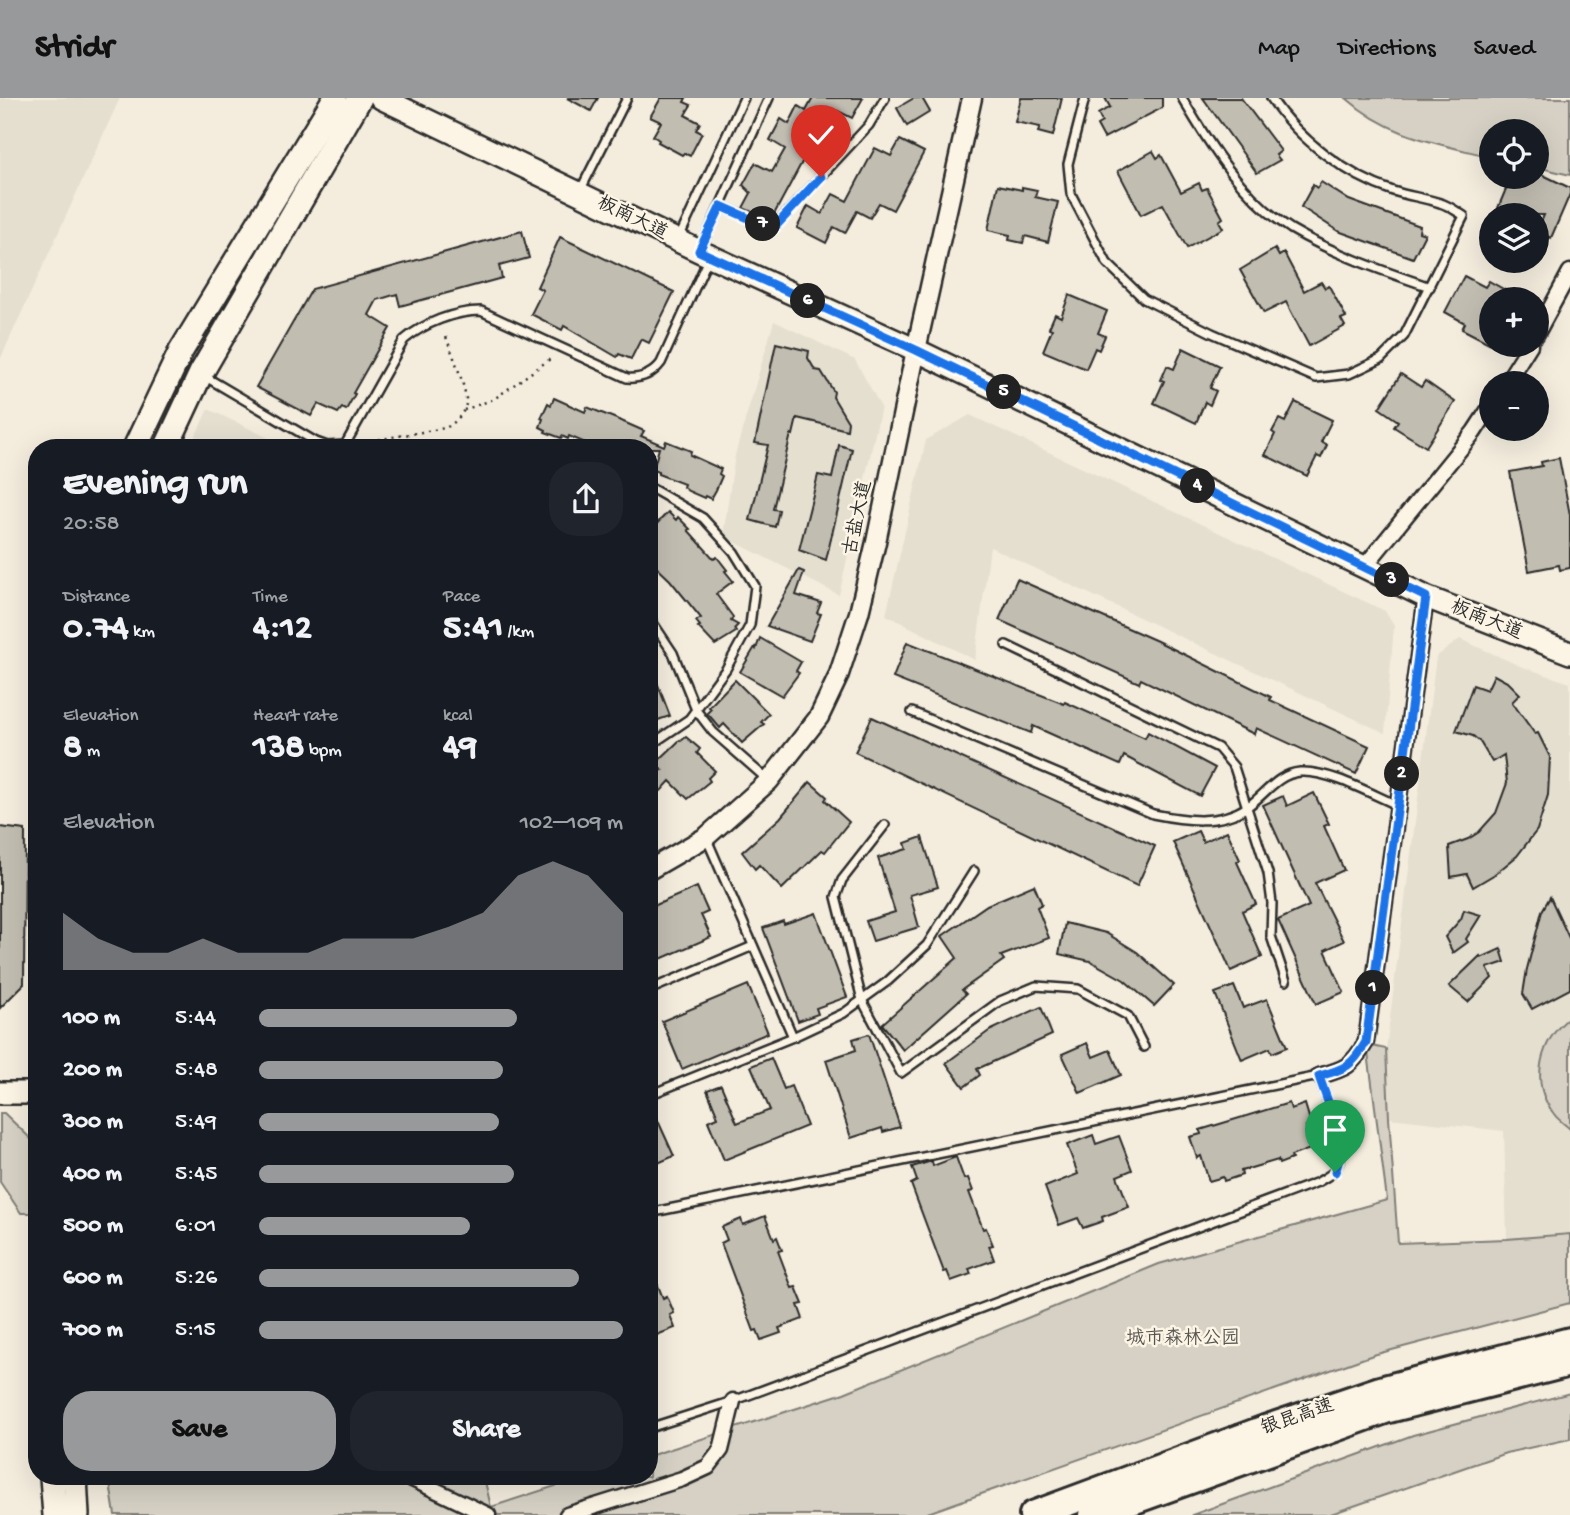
<!DOCTYPE html>
<html lang="en">
<head>
<meta charset="utf-8">
<style>
  :root { --surface:#171b24; --page:#20242c; --text:#f1f3f6; --muted:#9ea1a6; --accent:#98999b }
  body { margin:0; font-family:"Gochi Hand","LXGW WenKai TC",sans-serif; background:var(--page); color:var(--text); height:100vh; display:flex; flex-direction:column; font-size:26px; white-space:nowrap }
  * { box-sizing:border-box; margin:0 }
  p { font-size:23px; color:var(--muted) }
  .icon { flex:none; width:38px; height:38px; fill:none; stroke:currentColor; stroke-width:2; stroke-linecap:round; stroke-linejoin:round }
  .map { position:relative; flex:1; overflow:hidden }
  .drawer { position:absolute; left:28px; top:341px; width:630px; height:1046px; display:flex; flex-direction:column; background:var(--surface); border-radius:28px; box-shadow:0 7px 28px #0002 }
  .drawer>* { flex:none }
  .buttons { position:absolute; left:1479px; top:21px; display:grid; gap:14px }
  .buttons a { display:grid; place-items:center; width:70px; height:70px; border-radius:50%; background:var(--surface); box-shadow:0 7px 28px #0002; font-size:35px }
  .pin { position:absolute; display:grid; place-items:center; width:60px; height:60px; color:#fff; margin:-72px -30px; border-radius:50% 50% 50% 0; rotate:-45deg; box-shadow:0 0 7px #0007 }
  .pin .icon { rotate:45deg }
  .km { position:absolute; width:35px; height:35px; margin:-18px; border-radius:50%; background:#222; color:#fff; font-size:19px; line-height:35px; text-align:center }
  .round { display:grid; place-items:center; flex:none; width:74px; height:74px; border-radius:28px; background:var(--page) }
  .head { display:flex; align-items:center; justify-content:space-between; height:119px; padding:0 35px }
  h1 { font-size:38px; font-weight:800; line-height:52px }
  .metrics { display:grid; grid-template-columns:repeat(3,1fr); gap:10px; height:119px; padding:7px 35px }
  .metrics div { display:grid; align-content:center }
  .metrics b { font-size:35px; font-weight:800 }
  .metrics small { font-size:19px; font-weight:400 }
  .metrics p { font-size:19px }
  .chart { height:196px; padding:14px 35px }
  .chart p { display:flex; justify-content:space-between }
  .chart svg { width:100%; height:126px; margin-top:7px; fill:var(--accent); opacity:.7 }
  .action { display:flex; gap:14px; margin-top:auto; padding:14px 35px }
  .action a { flex:1; height:80px; border-radius:28px; background:var(--accent); color:#111; font-size:28px; font-weight:800; line-height:80px; text-align:center }
  .action a+a { background:var(--page); color:var(--text) }
  ul { padding:0 35px; list-style:none; font-size:23px }
  li { display:grid; grid-template-columns:112px 84px 1fr; align-items:center; height:52px }
  li i { height:18px; border-radius:9px; background:var(--accent) }
  header { display:flex; align-items:center; gap:42px; box-sizing:border-box; height:98px; padding:0 35px; background:var(--accent); color:#111 }
  header strong { font-size:33px }
  nav { display:flex; gap:38px; margin-inline-start:auto; font-size:24px }
  .map>svg:first-child { display:block }
</style>
</head>
<body>
<header>
<strong>Stridr</strong>
<nav><a>Map</a><a>Directions</a><a>Saved</a></nav>
</header>
<div class="map">
<svg width="1570" height="1417" viewBox="0 0 1570 1417">
  <rect width="100%" height="100%" fill="#f4edde"/>
  <filter id="ink" filterUnits="userSpaceOnUse"><feTurbulence type="fractalNoise" baseFrequency=".0143" numOctaves="2"/><feDisplacementMap in="SourceGraphic" scale="14" xChannelSelector="R" yChannelSelector="G"/><feConvolveMatrix kernelMatrix="1 2 1 2 8 2 1 2 1" color-interpolation-filters="sRGB"/></filter>
  <g filter="url(#ink)">
    <g fill="#e5dfd0">
      <polygon points="0,0 120,0 0,262"/>
      <polygon points="774,223 855,262 881,309 839,497 723,438 735,357"/>
      <polygon points="208,311 238,325 289,350 190,350"/>
      <polygon points="970,317 1385,513 1394,528 1385,635 990,449 975,562 886,517 926,342"/>
      <polygon points="1460,541 1520,568 1570,585 1570,1136 1507,1141 1504,1033 1389,1020 1386,951 1436,559"/>
    </g>
    <g fill="#d6d1c4" stroke="#807e78" stroke-width="2">
      <path d="M 1346,0 L 1570,0 L 1570,77 L 1537,69 L 1536,33 L 1491,33 L 1491,59 C 1436,45 1390,39 1346,0 Z"/>
      <path d="M 1570,919 L 1570,1031 C 1565,1026 1558,1022 1554,1016 C 1529,984 1540,942 1570,919 Z"/>
      <polygon points="1367,947 1386,951 1389,1020 1398,1145 1507,1141 1570,1136 1570,1205 1373,1257 922,1417 115,1417 109,1379 484,1379 491,1409 583,1379 649,1379 649,1358 844,1295 1159,1166 1387,1102"/>
      <polygon points="0,1015 4,1015 33,1043 33,1115 21,1115 0,1084"/>
      <polygon points="1570,1295 1570,1341 1506,1355 1328,1417 1192,1417 1413,1337"/>
    </g>
    <g fill="#c2bdb1" stroke="#2b2b2b" stroke-width="2">
      <polygon points="567,0 598,0 591,13"/>
      <polygon points="661,0 686,0 684,4 691,7 685,17 700,25 696,32 702,35 690,58 684,55 682,57 658,44 659,42 653,38 661,24 650,19"/>
      <polygon points="813,0 863,0 852,20 838,13 829,31 822,27 771,122 743,110 751,95 743,87 755,65 772,74 785,51 770,42 781,21 789,26 798,8 806,13"/>
      <polygon points="914,0 922,0 930,14 907,28 897,10"/>
      <polygon points="1021,0 1062,0 1053,38 1038,34 1040,29 1015,24"/>
      <polygon points="1105,0 1162,0 1162,10 1104,40 1097,27 1102,24 1098,16 1110,9"/>
      <polygon points="1203,0 1241,0 1281,53 1276,57 1280,62 1257,75"/>
      <polygon points="900,42 924,54 893,112 879,105 870,120 857,113 845,135 834,129 826,145 797,130 808,108 822,116 833,96 847,103 875,50 891,58"/>
      <polygon points="1153,53 1157,60 1161,57 1181,94 1199,85 1202,92 1207,90 1223,120 1219,123 1223,130 1187,150 1163,106 1141,117 1118,73"/>
      <polygon points="1539,75 1570,90 1570,96 1551,140 1537,134 1544,117 1514,117 1498,110 1511,79 1537,79"/>
      <polygon points="1321,84 1349,102 1420,128 1419,134 1425,136 1413,160 1338,133 1301,109 1313,87 1317,90"/>
      <polygon points="998,87 1022,92 1022,89 1037,92 1035,99 1058,104 1048,144 1025,138 1023,145 1009,142 1010,137 988,132"/>
      <polygon points="522,133 529,160 499,168 502,180 400,208 397,196 377,202 369,217 390,230 353,295 355,296 346,312 342,310 338,315 318,306 311,318 256,289 312,191"/>
      <polygon points="560,139 674,194 649,245 641,241 631,261 619,256 617,259 564,228 562,232 531,216 543,192 537,189"/>
      <polygon points="1275,151 1279,158 1284,155 1304,193 1321,184 1325,190 1329,188 1346,219 1341,221 1345,228 1309,248 1286,204 1264,215 1240,172"/>
      <polygon points="1464,178 1485,189 1489,183 1521,201 1491,201 1491,246 1462,231 1465,225 1445,214"/>
      <polygon points="1069,197 1107,213 1098,235 1105,238 1099,252 1095,250 1086,271 1043,253 1052,231 1049,230 1055,216 1061,219"/>
      <polygon points="776,245 809,253 808,260 815,272 821,273 834,294 833,299 848,324 847,332 797,320 793,337 791,336 773,411 779,412 775,429 750,422 768,347 755,345"/>
      <polygon points="1183,250 1220,268 1210,290 1216,293 1210,307 1205,304 1196,325 1154,305 1164,283 1161,282 1167,268 1174,271"/>
      <polygon points="1401,276 1421,289 1425,283 1455,304 1426,349 1394,329 1398,323 1379,310"/>
      <polygon points="554,300 585,314 587,309 619,322 644,333 641,338 664,348 666,343 691,353 690,357 721,371 719,376 722,378 716,392 711,401 705,398 704,400 688,393 683,389 684,386 658,376 658,374 653,372 659,350 603,350 596,347 595,349 569,338 568,341 562,338 561,340 545,334 546,332 540,329 543,321 541,320 548,305 551,307"/>
      <polygon points="1295,304 1332,322 1321,344 1327,347 1321,360 1317,358 1307,378 1265,357 1275,336 1272,334 1279,321 1285,324"/>
      <polygon points="839,347 852,351 826,462 799,452 818,377 832,380"/>
      <polygon points="1559,360 1570,417 1570,470 1560,472 1559,467 1529,473 1510,374 1542,368 1541,364"/>
      <polygon points="668,414 676,422 678,419 690,431 688,432 714,461 717,459 727,472 725,473 733,483 716,496 733,519 731,523 738,527 734,531 736,534 715,547 698,529 700,528 696,523 701,520 670,482 649,462 649,434"/>
      <polygon points="799,472 804,474 796,497 821,505 817,515 821,516 810,543 767,528"/>
      <polygon points="1017,481 1157,543 1271,599 1270,602 1369,648 1356,676 1256,630 1254,636 1141,581 1139,585 999,522"/>
      <polygon points="760,540 801,564 796,573 799,575 782,598 740,574 755,549 756,551"/>
      <polygon points="907,544 1064,606 1065,604 1145,640 1148,634 1215,670 1200,698 1124,658 1120,667 1033,628 1031,635 893,580"/>
      <polygon points="650,566 670,618 649,625 649,567"/>
      <polygon points="1494,577 1509,585 1520,596 1512,604 1535,636 1538,635 1550,659 1548,697 1537,732 1517,758 1495,776 1473,789 1467,776 1451,779 1449,748 1468,741 1479,734 1496,715 1507,685 1504,657 1492,664 1480,644 1473,638 1456,633 1473,587 1487,592"/>
      <polygon points="735,582 769,616 761,624 764,626 742,645 724,626 720,630 707,615 711,611 709,609"/>
      <polygon points="872,619 1155,748 1137,788 855,654"/>
      <polygon points="686,639 700,651 697,655 715,673 708,680 710,683 688,701 670,683 661,693 649,697 649,676 662,672 655,666 680,642 681,643"/>
      <polygon points="810,684 827,699 825,702 849,724 825,754 822,752 782,791 759,767 755,771 742,754 780,720"/>
      <polygon points="1314,695 1329,726 1324,728 1344,772 1315,785 1344,843 1325,852 1344,894 1316,906 1278,822 1309,808 1263,707 1283,698 1287,708"/>
      <polygon points="0,729 25,732 24,886 0,910"/>
      <polygon points="1198,733 1203,744 1227,733 1240,762 1237,764 1256,806 1242,813 1262,859 1231,873 1173,744"/>
      <polygon points="922,739 938,789 910,797 919,829 873,843 866,823 895,814 878,760 907,751 905,745"/>
      <polygon points="1034,787 1042,806 1037,809 1049,840 1001,858 1004,862 962,892 966,896 903,952 882,926 957,860 942,838 987,807"/>
      <polygon points="697,789 708,814 701,817 711,839 649,866 649,810"/>
      <polygon points="1550,799 1570,842 1570,891 1532,911 1523,896 1527,871 1542,813"/>
      <polygon points="1464,812 1481,817 1466,841 1468,844 1453,855 1445,839 1461,821"/>
      <polygon points="816,815 847,899 816,910 818,916 798,923 763,830 783,823 784,826"/>
      <polygon points="1065,825 1106,835 1137,854 1174,887 1154,908 1124,882 1090,863 1059,856"/>
      <polygon points="1501,851 1505,864 1487,870 1492,880 1468,904 1449,888 1480,858 1481,860"/>
      <polygon points="748,887 768,935 682,971 662,923"/>
      <polygon points="1234,888 1243,910 1267,901 1287,949 1272,955 1270,950 1242,962 1215,895"/>
      <polygon points="1041,909 1052,937 977,971 980,977 964,989 946,965 989,933"/>
      <polygon points="869,936 900,1029 883,1034 882,1030 851,1040 826,962 856,952 853,941"/>
      <polygon points="1087,945 1093,959 1110,952 1121,977 1080,995 1062,956"/>
      <polygon points="771,960 784,991 791,988 807,1028 724,1062 708,1023 718,1019 707,992 721,987 737,1025 770,1012 751,968"/>
      <polygon points="649,1003 674,1058 649,1069"/>
      <polygon points="1289,1005 1291,1011 1305,1006 1311,1026 1306,1028 1313,1050 1291,1058 1292,1061 1279,1066 1278,1062 1241,1073 1242,1077 1224,1083 1223,1079 1209,1083 1201,1058 1197,1060 1190,1039 1201,1036 1200,1032"/>
      <polygon points="1093,1037 1096,1046 1119,1038 1132,1072 1117,1078 1129,1109 1102,1119 1103,1123 1083,1130 1078,1120 1059,1127 1045,1089 1078,1076 1067,1047"/>
      <polygon points="956,1059 964,1081 968,1080 973,1093 969,1094 983,1131 986,1130 993,1147 989,1148 994,1162 969,1171 971,1176 951,1183 947,1173 944,1174 911,1086 917,1083 912,1069 932,1063 933,1068"/>
      <polygon points="765,1118 774,1141 777,1139 782,1152 778,1153 792,1190 796,1189 803,1206 798,1207 803,1221 779,1230 781,1235 761,1242 757,1232 754,1233 721,1145 727,1142 722,1129 741,1121 743,1127"/>
      <polygon points="649,1165 663,1200 667,1198 674,1215 670,1217 675,1230 649,1240"/>
    </g>
    <g fill="none" stroke-linecap="round" stroke-linejoin="round">
      <defs>
        <g id="service">
          <path d="M 1085,0 L 1068,66 L 1071,96 L 1107,165 L 1144,201 L 1212,235 L 1316,280 L 1349,276 L 1381,261 L 1404,238 L 1464,118 C 1456,113 1448,107 1440,105 C 1425,100 1408,98 1393,93 C 1347,78 1298,41 1271,0"/>
          <path d="M 1182,0 C 1210,48 1243,100 1291,131 C 1331,155 1386,174 1430,189"/>
          <polyline points="581,91 627,0"/>
          <polyline points="721,108 773,130 869,27 885,0"/>
          <polyline points="678,142 744,0"/>
          <polyline points="700,152 769,0"/>
          <path d="M 204,278 L 316,344 L 327,348 L 345,347 L 404,242 C 424,225 455,213 481,213 L 627,280 C 641,281 652,277 661,265 L 709,159"/>
          <polyline points="519,349 522,350"/>
          <polyline points="649,389 703,420 734,454 755,488 750,527 726,571 689,621 649,648"/>
          <polyline points="649,519 673,555 696,612 713,634 769,683"/>
          <polyline points="1006,547 1218,650 1234,669 1268,775 1272,805 1271,838 1286,883"/>
          <path d="M 912,614 L 1153,716 C 1183,722 1219,728 1247,709 C 1265,697 1277,676 1300,674 C 1329,672 1371,696 1397,707"/>
          <polyline points="885,727 842,782 836,799 862,902 901,975 1000,903 1036,888 1078,891 1128,918 1144,949"/>
          <polyline points="649,892 753,848"/>
          <polyline points="793,939 844,915 888,883 927,847 974,773"/>
          <polyline points="649,997 793,939 706,739"/>
          <path d="M 649,1115 L 1319,978 C 1326,1000 1348,1051 1336,1071 C 1332,1077 1324,1080 1318,1084 L 733,1303 L 649,1330"/>
        </g>
        <g id="minor">
          <polyline points="1536,237 1570,174"/>
          <polyline points="1506,285 1530,247"/>
          <polyline points="1365,468 1474,334 1491,308"/>
          <path d="M 1319,978 C 1346,971 1352,968 1366,944 L 1426,499"/>
          <polyline points="408,1379 488,1417"/>
          <polyline points="567,1417 682,1381 708,1369 721,1352 733,1303"/>
        </g>
        <polyline id="tertiary" points="649,772 706,739 769,683 819,619 838,579 859,515 876,444 916,252 972,0"/>
        <g id="secondary">
          <polyline points="381,0 699,153 916,252 1426,499 1570,555"/>
          <polyline points="0,995 37,995"/>
        </g>
        <g id="primary">
          <polyline points="135,350 181,253 335,0"/>
          <polyline points="166,350 201,275 360,0"/>
          <polyline points="52,1379 55,1417"/>
          <polyline points="75,1379 77,1417"/>
        </g>
        <g id="motorway">
          <polyline points="1033,1417 1265,1331 1380,1292 1570,1243"/>
          <polyline points="1093,1417 1385,1312 1570,1265"/>
        </g>
      </defs>
      <use href="#service" stroke="#2b2b2b" stroke-width="12"/>
      <use href="#minor" stroke="#2b2b2b" stroke-width="19"/>
      <use href="#tertiary" stroke="#2b2b2b" stroke-width="23"/>
      <use href="#secondary" stroke="#2b2b2b" stroke-width="26"/>
      <use href="#primary" stroke="#2b2b2b" stroke-width="28"/>
      <use href="#motorway" stroke="#2b2b2b" stroke-width="32"/>
      <g stroke="#2b2b2b" stroke-width="2.5" stroke-dasharray="2 5" stroke-linecap="butt">
        <polyline points="464,312 494,301 553,259"/>
        <path d="M 358,345 L 445,330 C 453,327 464,316 466,306 C 468,293 450,250 445,236"/>
      </g>
      <use href="#service" stroke="#fcf5e5" stroke-width="7"/>
      <use href="#minor" stroke="#fcf5e5" stroke-width="14"/>
      <use href="#tertiary" stroke="#fcf5e5" stroke-width="18"/>
      <use href="#secondary" stroke="#fcf5e5" stroke-width="21"/>
      <use href="#primary" stroke="#fcf5e5" stroke-width="23"/>
      <use href="#motorway" stroke="#fcf5e5" stroke-width="26"/>
    </g>
  </g>
  <g fill="none" stroke-linecap="round" stroke-linejoin="round" filter="url(#ink)">
    <defs>
      <path id="route" d="M 821,79 L 773,131 L 721,108 L 699,153 L 916,252 L 1426,499 L 1366,944 C 1352,968 1346,971 1319,978 C 1328,1007 1348,1045 1335,1074"/>
    </defs>
    <use href="#route" stroke="#fff" stroke-width="14"/>
    <use href="#route" stroke="#1a73e8" stroke-width="9"/>
  </g>
  <g text-anchor="middle" dominant-baseline="central" stroke-width="5" stroke-linejoin="round" paint-order="stroke">
    <g font-size="19" fill="#2b2b2b" stroke="#fcf5e5">
      <text transform="translate(632 121) rotate(26)">板南大道</text>
      <text transform="translate(859 420) rotate(-78)">古盐大道</text>
      <text transform="translate(1486 523) rotate(22)">板南大道</text>
      <text transform="translate(1298 1320) rotate(-19)">银昆高速</text>
    </g>
    <g font-size="19" fill="#565451" stroke="#fcf5e5">
      <text x="1183" y="1241">城市森林公园</text>
    </g>
  </g>
</svg>
<div class="buttons">
<a><svg class="icon" aria-label="locate" viewBox="0 0 24 24"><circle cx="12" cy="12" r="6"/><path d="M12 2v4M12 18v4M2 12h4M18 12h4"/></svg></a>
<a><svg class="icon" aria-label="layers" viewBox="0 0 24 24"><path d="M12 4l9 5-9 5-9-5zM3 14l9 5 9-5"/></svg></a>
<a>+</a>
<a>−</a>
</div>
<div class="pin" style="left:1335px;top:1074px;background:#1e9e55"><svg class="icon" aria-label="arrive" viewBox="0 0 24 24"><path d="M6 21V4h12l-3 4 3 4H6"/></svg></div>
<div class="pin" style="left:821px;top:79px;background:#d93025"><svg class="icon" aria-label="check" viewBox="0 0 24 24"><path d="M5 12l5 5 9-10"/></svg></div>
<b class="km" style="left:1373px;top:890px">1</b>
<b class="km" style="left:1402px;top:676px">2</b>
<b class="km" style="left:1392px;top:482px">3</b>
<b class="km" style="left:1198px;top:388px">4</b>
<b class="km" style="left:1004px;top:294px">5</b>
<b class="km" style="left:808px;top:203px">6</b>
<b class="km" style="left:763px;top:126px">7</b>
<section class="drawer">
<div class="head"><div><h1>Evening run</h1><p>20:58</p></div><a class="round"><svg class="icon" aria-label="share" viewBox="0 0 24 24"><path d="M12 15V3M7 8l5-5 5 5M5 13v7h14v-7"/></svg></a></div>
<div class="metrics">
<div><p>Distance</p><b>0.74<small> km</small></b></div>
<div><p>Time</p><b>4:12</b></div>
<div><p>Pace</p><b>5:41<small> /km</small></b></div>
</div>
<div class="metrics">
<div><p>Elevation</p><b>8<small> m</small></b></div>
<div><p>Heart rate</p><b>138<small> bpm</small></b></div>
<div><p>kcal</p><b>49</b></div>
</div>
<div class="chart"><p><span>Elevation</span>102–109 m</p>
<svg viewBox="0 0 160 44" preserveAspectRatio="none"><path d="M0 44V24L10 33L20 38L30 38L40 33L50 38L60 38L70 38L80 33L90 33L100 33L110 29L120 24L130 11L140 6L150 11L160 24V44z"/></svg>
</div>
<ul>
<li><b>100 m</b>5:44<i style="width:71%"></i></li>
<li><b>200 m</b>5:48<i style="width:67%"></i></li>
<li><b>300 m</b>5:49<i style="width:66%"></i></li>
<li><b>400 m</b>5:45<i style="width:70%"></i></li>
<li><b>500 m</b>6:01<i style="width:58%"></i></li>
<li><b>600 m</b>5:26<i style="width:88%"></i></li>
<li><b>700 m</b>5:15<i style="width:100%"></i></li>
</ul>
<div class="action"><a>Save</a><a>Share</a></div>
</section>
</div>
</body>
</html>
